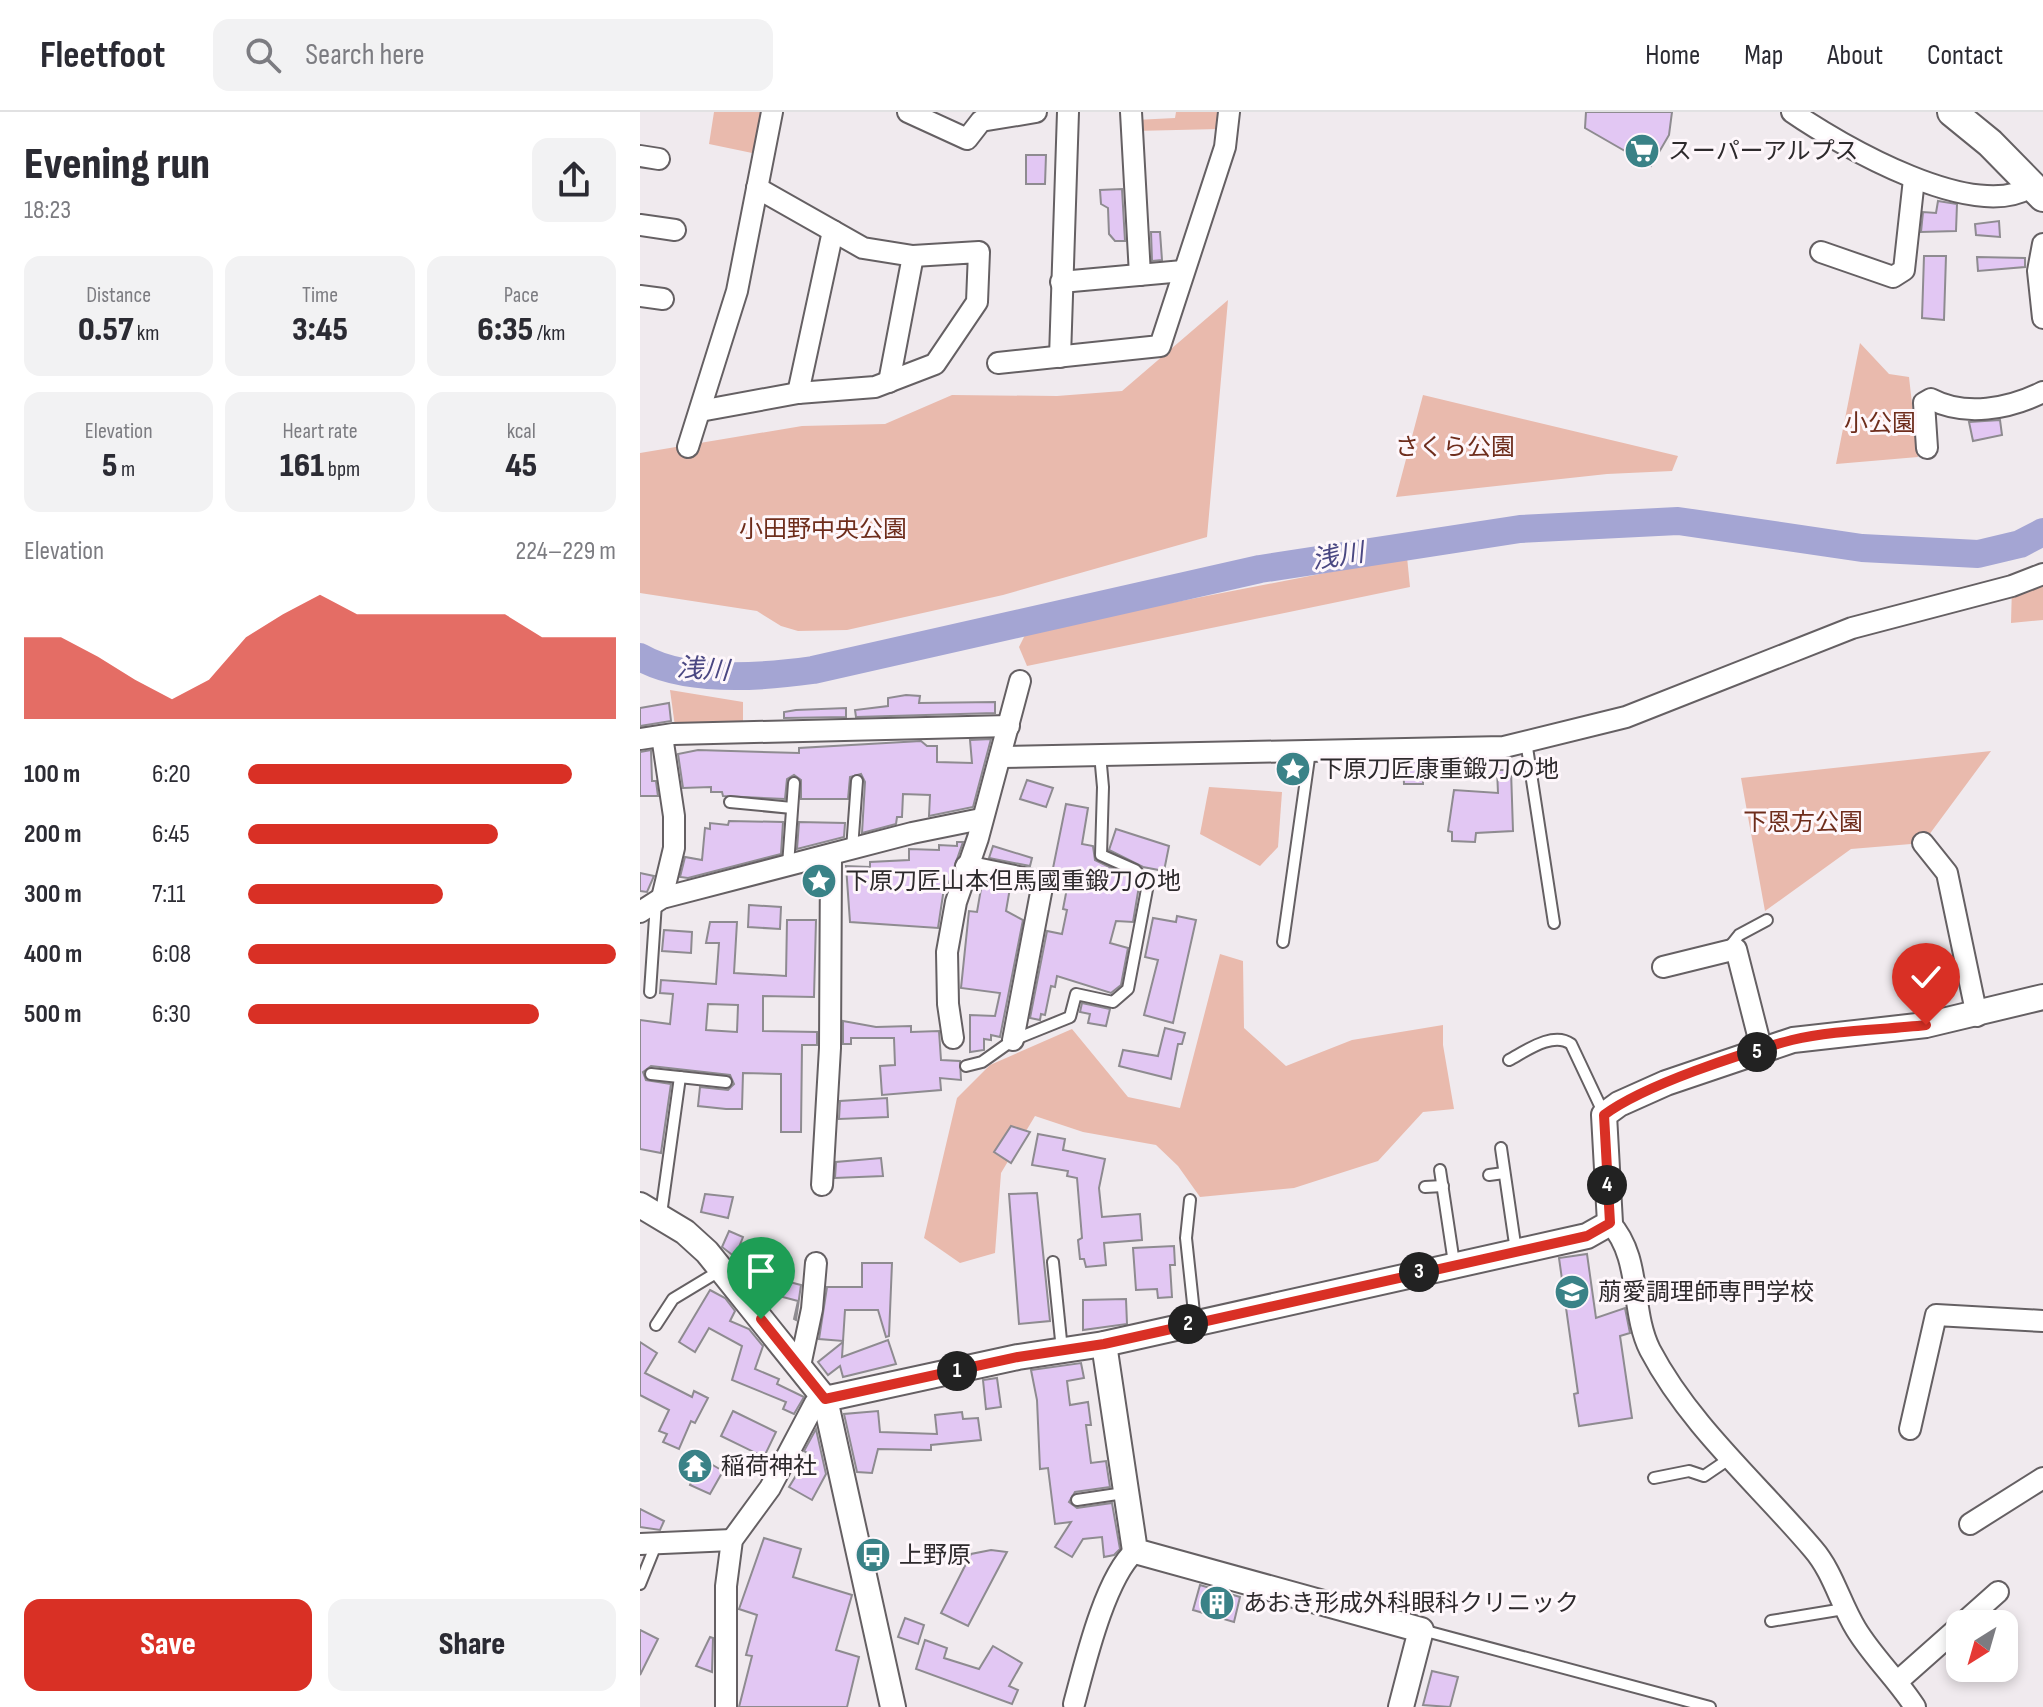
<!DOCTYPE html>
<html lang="en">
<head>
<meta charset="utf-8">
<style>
  :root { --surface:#fff; --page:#f2f2f3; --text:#2b2b33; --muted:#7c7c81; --line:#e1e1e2; --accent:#d93025 }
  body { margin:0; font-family:"Sofia Sans Condensed","Noto Sans JP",sans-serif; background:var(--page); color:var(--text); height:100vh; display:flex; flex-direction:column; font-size:30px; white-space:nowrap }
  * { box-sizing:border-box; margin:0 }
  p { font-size:26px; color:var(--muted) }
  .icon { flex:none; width:44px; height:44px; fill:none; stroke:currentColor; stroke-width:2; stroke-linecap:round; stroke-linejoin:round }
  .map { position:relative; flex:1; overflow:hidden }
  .side { display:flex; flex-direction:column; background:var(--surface); width:640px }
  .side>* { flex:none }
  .needle { width:52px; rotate:217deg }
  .buttons { position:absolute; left:1306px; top:1498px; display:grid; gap:16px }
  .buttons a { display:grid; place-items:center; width:72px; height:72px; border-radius:16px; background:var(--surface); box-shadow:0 4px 12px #0003; font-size:40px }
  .pin { position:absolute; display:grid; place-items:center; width:68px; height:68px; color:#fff; margin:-82px -34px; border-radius:50% 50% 50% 0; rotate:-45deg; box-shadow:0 0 8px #0007 }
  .pin .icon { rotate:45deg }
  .km { position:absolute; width:40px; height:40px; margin:-20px; border-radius:50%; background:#222; color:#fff; font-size:22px; line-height:40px; text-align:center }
  .round { display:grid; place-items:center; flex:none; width:84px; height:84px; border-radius:16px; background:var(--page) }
  .head { display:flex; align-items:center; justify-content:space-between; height:136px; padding:0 24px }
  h1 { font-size:44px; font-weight:800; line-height:60px }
  .figures { display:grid; grid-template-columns:repeat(3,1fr); gap:12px; height:136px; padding:8px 24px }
  .figures div { display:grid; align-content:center; border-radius:16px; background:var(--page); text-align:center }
  .figures b { font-size:34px; font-weight:800 }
  .figures small { font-size:22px; font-weight:400 }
  .figures p { font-size:22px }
  .chart { height:224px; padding:16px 24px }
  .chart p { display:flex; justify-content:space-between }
  .chart svg { width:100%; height:144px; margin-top:8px; fill:var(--accent); opacity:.7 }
  .button { display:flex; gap:16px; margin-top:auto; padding:16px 24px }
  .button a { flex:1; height:92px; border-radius:16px; background:var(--accent); color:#fff; font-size:32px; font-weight:800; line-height:92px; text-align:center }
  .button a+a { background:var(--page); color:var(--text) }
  ul { padding:0 24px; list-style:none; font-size:26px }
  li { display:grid; grid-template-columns:128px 96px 1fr; align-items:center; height:60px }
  li i { height:20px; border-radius:10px; background:var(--accent) }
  header { display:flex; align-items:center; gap:48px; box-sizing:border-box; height:112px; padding:0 40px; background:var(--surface); border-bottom:2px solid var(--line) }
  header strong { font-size:38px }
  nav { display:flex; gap:44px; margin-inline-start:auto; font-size:28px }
  .search { width:560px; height:72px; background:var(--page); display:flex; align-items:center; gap:20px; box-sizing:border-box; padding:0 28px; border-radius:16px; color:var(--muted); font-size:30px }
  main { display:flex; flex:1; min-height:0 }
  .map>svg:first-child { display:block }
</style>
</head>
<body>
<header>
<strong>Fleetfoot</strong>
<div class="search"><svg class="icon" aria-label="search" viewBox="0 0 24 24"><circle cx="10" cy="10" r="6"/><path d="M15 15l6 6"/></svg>Search here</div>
<nav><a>Home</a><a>Map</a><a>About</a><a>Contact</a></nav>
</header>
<main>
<section class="side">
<div class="head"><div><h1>Evening run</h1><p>18:23</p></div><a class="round"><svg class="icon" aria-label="share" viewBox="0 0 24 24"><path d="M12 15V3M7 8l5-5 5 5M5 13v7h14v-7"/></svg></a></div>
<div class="figures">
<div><p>Distance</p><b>0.57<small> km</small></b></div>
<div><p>Time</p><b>3:45</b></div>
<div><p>Pace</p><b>6:35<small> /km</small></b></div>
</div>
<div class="figures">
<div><p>Elevation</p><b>5<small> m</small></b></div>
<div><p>Heart rate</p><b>161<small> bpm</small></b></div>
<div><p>kcal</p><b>45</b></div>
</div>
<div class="chart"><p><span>Elevation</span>224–229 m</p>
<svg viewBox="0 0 160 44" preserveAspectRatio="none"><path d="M0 44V19L10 19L20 25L30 32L40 38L50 32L60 19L70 12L80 6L90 12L100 12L110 12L120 12L130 12L140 19L150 19L160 19V44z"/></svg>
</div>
<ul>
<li><b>100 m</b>6:20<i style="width:88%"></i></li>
<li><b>200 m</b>6:45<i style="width:68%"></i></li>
<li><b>300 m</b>7:11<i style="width:53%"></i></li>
<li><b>400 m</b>6:08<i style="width:100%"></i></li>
<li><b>500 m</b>6:30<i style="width:79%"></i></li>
</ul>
<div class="button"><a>Save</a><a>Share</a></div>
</section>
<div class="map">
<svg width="1403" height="1595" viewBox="0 0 1403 1595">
  <rect width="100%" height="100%" fill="#f0eaee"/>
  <g fill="#e9baad">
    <polygon points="74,0 125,0 117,42 69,32"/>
    <polygon points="536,0 581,0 579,17 494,19 495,8 535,6"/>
    <polygon points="588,188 567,425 363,483 207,518 158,519 141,514 117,499 0,481 0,341 162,314 245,312 312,283 417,284 482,279"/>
    <polygon points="1220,231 1249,262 1269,265 1278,345 1196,352"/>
    <polygon points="783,283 1038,344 1032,359 967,362 756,385"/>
    <polygon points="767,445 770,475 387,554 379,535 387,519"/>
    <polygon points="1403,469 1403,508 1371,511 1372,474"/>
    <polygon points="30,578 103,590 103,621 36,622"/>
    <polygon points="1351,639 1283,731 1211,737 1125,799 1101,666"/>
    <polygon points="569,675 642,680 638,735 620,754 560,722"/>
    <polygon points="580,842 603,849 604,916 646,954 712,928 803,913 803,933 814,997 783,1000 738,1049 654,1076 560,1085 538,1054 516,1033 443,1020 395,1004 361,1061 355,1141 320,1151 284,1126 317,986 350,953 432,917 488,985 540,996"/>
  </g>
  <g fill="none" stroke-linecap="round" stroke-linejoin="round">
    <path stroke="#a4a5d3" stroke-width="28" d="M 0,545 C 45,571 123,565 173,558 L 620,457 L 880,417 L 1038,409 L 1222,436 L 1338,442 L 1380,432 L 1403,420"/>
  </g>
  <g fill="#e2c7f3" stroke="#8e8b90" stroke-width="2" fill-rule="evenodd">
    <polygon points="946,0 1032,0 1029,23 1011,54 945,16"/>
    <polygon points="386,43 406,43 405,72 386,72"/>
    <polygon points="482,77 485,129 475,129 469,122 468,96 461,92 460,78"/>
    <polygon points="1298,89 1317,92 1316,119 1281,120 1283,100 1296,101"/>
    <polygon points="1359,109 1360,125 1336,123 1335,112"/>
    <polygon points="511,120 520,120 522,148 512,149"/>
    <polygon points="1284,144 1306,144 1304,208 1282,206"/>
    <polygon points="1337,145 1385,146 1385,155 1338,159"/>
    <polygon points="1360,308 1362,323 1333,329 1329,310"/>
    <polygon points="266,583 280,584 279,591 355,590 355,601 216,605 215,598 248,594 248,586"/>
    <polygon points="29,591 31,609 0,614 0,596"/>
    <polygon points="206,596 206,605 144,606 144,600 156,598"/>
    <polygon points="351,627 333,695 289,704 290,683 263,682 262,705 257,705 256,712 222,721 225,670 221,662 210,665 208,687 161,687 161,668 154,663 147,667 145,687 83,684 82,680 71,680 71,675 43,676 38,642 58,638 159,641 159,636 281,629 287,634 297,634 297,650 332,651 330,628"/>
    <polygon points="11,638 12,669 16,669 18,684 0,684 0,640"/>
    <polygon points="763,650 783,650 783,672 764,672"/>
    <polygon points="857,658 871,658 873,719 836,721 835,730 812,729 812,720 808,719 814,678 858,681"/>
    <polygon points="387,668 413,676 406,695 380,687"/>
    <polygon points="426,692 448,696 442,732 453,734 455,748 490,765 499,774 493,810 476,809 470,831 488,836 481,873 471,881 417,864 415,875 411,874 405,903 401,902 400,908 390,906 407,819 422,822 427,798 423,797 428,771 416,769 412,761"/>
    <polygon points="89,709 143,710 141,742 48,766 40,765 45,745 62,748 65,716 70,717 70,711 88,713"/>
    <polygon points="159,710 205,711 204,725 157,737"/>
    <polygon points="476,717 529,734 524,759 503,755 469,738"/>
    <polygon points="317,730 323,730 307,776 304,776 298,816 210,810 206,754 230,755 230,750 269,748 269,737 299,738 299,733 317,734"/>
    <polygon points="353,734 392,746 390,754 349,746"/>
    <polygon points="0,761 14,764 7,780 0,779"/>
    <polygon points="342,771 370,776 366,799 383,808 360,925 351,923 351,928 344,927 344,938 330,940 330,903 355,904 360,881 321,876 329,799 337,800"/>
    <polygon points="109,793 141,795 140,817 108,815"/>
    <polygon points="537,804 556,808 533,911 504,903 518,848 505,845 513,806 536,810"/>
    <path d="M 147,808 L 176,808 L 174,885 L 123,884 L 123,919 L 177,920 L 177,933 L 162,933 L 161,1020 L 141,1020 L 141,962 L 103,961 L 102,997 L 86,997 L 58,994 L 60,975 L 88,978 L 94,972 L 90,963 L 11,954 L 3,960 L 6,968 L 31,972 L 21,1041 L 0,1037 L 0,908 L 30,912 L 33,882 L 20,881 L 21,868 L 76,872 L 79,831 L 66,831 L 70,810 L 97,810 L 94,861 L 146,864 ZM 68,892 L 98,893 L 97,920 L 66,918 Z"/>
    <polygon points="24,818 52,820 51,841 22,839"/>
    <polygon points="442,891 470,897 466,914 448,911 450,902 440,900"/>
    <polygon points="203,909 236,915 271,914 271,920 299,919 301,948 320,949 321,968 300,966 301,978 242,983 240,954 255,953 254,926 211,926 211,932 203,932"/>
    <polygon points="525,916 545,921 542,932 538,932 531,967 479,954 483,938 518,944"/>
    <polygon points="247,986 248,1005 199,1007 200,989"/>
    <polygon points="371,1014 390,1020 371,1051 354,1040"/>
    <polygon points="398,1022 425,1027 423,1038 465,1047 459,1076 462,1105 500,1102 502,1128 464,1131 466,1153 446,1155 444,1147 440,1147 438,1128 442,1126 437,1066 427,1064 428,1059 392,1053"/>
    <polygon points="241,1046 243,1064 195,1066 196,1050"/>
    <polygon points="397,1081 410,1209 379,1212 369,1082"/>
    <polygon points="65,1082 93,1085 88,1106 61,1100"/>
    <polygon points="89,1119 103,1125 95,1145 82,1135"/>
    <polygon points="534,1134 535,1153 530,1153 532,1185 518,1186 517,1177 496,1178 493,1136"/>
    <polygon points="947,1142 956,1206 985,1196 990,1221 980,1224 992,1306 939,1314 934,1282 938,1281 919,1146"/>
    <polygon points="222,1151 252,1151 249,1224 246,1225 238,1198 205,1198 203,1229 179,1227 187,1175 222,1175"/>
    <polygon points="118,1168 130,1175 124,1187 114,1175"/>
    <polygon points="142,1168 161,1173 156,1208 154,1207 158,1189 139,1184"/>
    <polygon points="70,1178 85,1186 95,1199 90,1209 109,1217 123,1234 115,1257 139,1267 137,1272 164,1285 154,1302 143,1297 146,1290 92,1268 102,1234 69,1216 55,1240 39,1230"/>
    <polygon points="486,1187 487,1212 443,1218 443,1188"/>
    <polygon points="248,1228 256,1252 203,1265 200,1254 188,1263 178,1250 203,1230 202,1245"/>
    <polygon points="0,1230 17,1241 5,1261 52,1285 54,1279 68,1286 55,1311 51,1309 39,1337 23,1330 27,1322 19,1319 29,1298 0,1283"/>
    <polygon points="441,1251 444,1266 427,1269 430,1293 448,1290 451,1313 446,1313 451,1351 466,1349 470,1375 435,1380 429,1390 437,1396 472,1391 480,1437 474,1443 464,1445 462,1425 443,1427 432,1445 415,1435 431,1410 415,1412 408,1356 400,1357 397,1288 391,1258"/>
    <polygon points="357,1266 361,1295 346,1297 343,1268"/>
    <polygon points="93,1299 136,1320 124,1345 81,1324"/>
    <polygon points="238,1299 240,1320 297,1322 295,1303 322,1300 323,1307 338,1306 341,1328 291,1333 291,1338 238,1337 232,1361 217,1360 204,1302"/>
    <polygon points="176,1317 186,1362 172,1388 149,1375 157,1362 162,1364 173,1344 164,1339"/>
    <polygon points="52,1341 83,1359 70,1382 50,1373 53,1366 46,1364 50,1355 46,1353"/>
    <polygon points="0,1397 24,1409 20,1418 0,1415"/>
    <polygon points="124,1426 161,1437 153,1465 212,1483 196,1538 219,1545 207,1595 99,1595 112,1544 106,1543 117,1503 99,1497"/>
    <polygon points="351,1438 367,1440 328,1514 301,1501 331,1442"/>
    <polygon points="560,1473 600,1485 594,1510 553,1498"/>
    <polygon points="265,1506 284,1513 278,1532 258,1525"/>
    <polygon points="0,1518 18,1527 0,1563"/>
    <polygon points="70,1525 73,1526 72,1560 56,1554"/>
    <polygon points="285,1528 307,1536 304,1546 339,1557 353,1534 382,1551 369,1574 378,1578 372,1592 276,1557"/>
    <polygon points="792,1559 818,1565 810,1595 783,1593"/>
  </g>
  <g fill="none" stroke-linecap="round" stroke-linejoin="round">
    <defs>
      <g id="service">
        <polyline points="886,629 914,811"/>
        <polyline points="90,690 152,696"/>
        <polyline points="212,737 217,669"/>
        <polyline points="148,753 154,671"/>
        <polyline points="643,830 670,639"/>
        <polyline points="1087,838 1099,823 1127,808"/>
        <polyline points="10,880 16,791"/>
        <path d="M 869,948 C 886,939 913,919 931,932 L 964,1002"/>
        <polyline points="326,954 342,950 373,928 430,905 436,882 473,890 488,877 508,772 495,758 461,743 463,675 460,642"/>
        <polyline points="11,962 86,970"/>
        <polyline points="861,1036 876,1139"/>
        <polyline points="800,1058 814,1151"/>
        <polyline points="849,1063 864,1061"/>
        <polyline points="785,1075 803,1074"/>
        <polyline points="550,1088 546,1126 555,1210"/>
        <polyline points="21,1102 40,965"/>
        <polyline points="413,1150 422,1238"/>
        <polyline points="16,1213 33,1187 81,1158"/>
        <polyline points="1014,1366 1049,1359 1064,1364 1089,1347"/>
        <polyline points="437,1388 484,1381"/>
        <polyline points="0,1472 17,1430"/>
        <polyline points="1131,1509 1204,1497"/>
        <polyline points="782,1518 1070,1595"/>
      </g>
      <g id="minor">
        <polyline points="268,0 327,27 341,9 396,0"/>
        <polyline points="491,0 500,163"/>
        <path d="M 1152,0 C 1200,33 1339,114 1393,73"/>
        <polyline points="0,44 19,47"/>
        <polyline points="0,113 35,118"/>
        <polyline points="1403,132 1398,159 1403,206"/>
        <polyline points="1181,140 1253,165 1264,158 1274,67"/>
        <polyline points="421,170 543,159"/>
        <polyline points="0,184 23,187"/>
        <polyline points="420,245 428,0"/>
        <polyline points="358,251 520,234 585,35 589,0"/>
        <polyline points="249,270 273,144"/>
        <polyline points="158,281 193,119"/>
        <polyline points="60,299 158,281 235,275 295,252 337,190 339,140 273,144 223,136 117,76"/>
        <polyline points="48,335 97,179 132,0"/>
        <path d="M 1287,336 L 1284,291 L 1291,287 C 1325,305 1369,297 1403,280"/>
        <polyline points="22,624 34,704 34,736 22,786"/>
        <polyline points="0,627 33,622 369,614"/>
        <polyline points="360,645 864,635 986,605 1212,516 1372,474 1403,462"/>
        <polyline points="1283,731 1307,761 1337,904"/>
        <polyline points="326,754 403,770 373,928"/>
        <polyline points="0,800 22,786 272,721 341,707"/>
        <polyline points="1023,855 1096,837 1122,939"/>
        <polyline points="313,926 308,892 307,840 316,790 338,726 380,569"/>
        <polyline points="182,1073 190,936 191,744"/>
        <path d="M 970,1111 C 1002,1146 990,1198 1010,1238 C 1050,1314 1118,1372 1173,1437 C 1193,1460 1200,1491 1216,1517 C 1233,1545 1257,1567 1275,1595"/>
        <polyline points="160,1254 172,1197 176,1151"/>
        <polyline points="1270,1317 1296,1203 1403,1209"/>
        <polyline points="1330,1412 1403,1366"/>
        <polyline points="0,1432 92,1428"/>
        <polyline points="1322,1512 1358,1480"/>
        <polyline points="1258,1569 1320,1514"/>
        <path d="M 434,1592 C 445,1551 465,1466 495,1439"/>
        <polyline points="86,1595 86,1474 92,1428 130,1376 175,1291 185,1287"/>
      </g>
      <g id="tertiary">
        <polyline points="0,1093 45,1120 67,1140 185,1287 253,1595"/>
        <polyline points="464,1232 495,1439 781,1518 761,1595"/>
        <polyline points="185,1287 378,1245 464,1232 947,1124 970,1111 964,1003 979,992 1026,971 1153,928 1286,913 1403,885"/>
      </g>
      <polyline id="secondary" points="1312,0 1350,31 1403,85"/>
    </defs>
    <use href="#service" stroke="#656063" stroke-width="14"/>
    <use href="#minor" stroke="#656063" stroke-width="24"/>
    <use href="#tertiary" stroke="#656063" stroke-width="28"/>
    <use href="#secondary" stroke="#656063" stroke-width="32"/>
    <use href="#service" stroke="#fff" stroke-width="10"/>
    <use href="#minor" stroke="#fff" stroke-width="20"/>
    <use href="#tertiary" stroke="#fff" stroke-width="24"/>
    <use href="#secondary" stroke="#fff" stroke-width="28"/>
  </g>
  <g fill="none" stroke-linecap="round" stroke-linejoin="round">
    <defs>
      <path id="route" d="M 121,1207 L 185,1287 L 378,1245 L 464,1232 L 947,1124 L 970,1111 L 964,1003 C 1004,973 1102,941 1152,928 C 1194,918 1243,918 1286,913"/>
    </defs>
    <use href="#route" stroke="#fff" stroke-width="16"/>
    <use href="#route" stroke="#d93025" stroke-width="10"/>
  </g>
  <defs>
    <symbol id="supermarket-disc" viewBox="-11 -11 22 22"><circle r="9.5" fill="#3a8287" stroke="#fef7fb"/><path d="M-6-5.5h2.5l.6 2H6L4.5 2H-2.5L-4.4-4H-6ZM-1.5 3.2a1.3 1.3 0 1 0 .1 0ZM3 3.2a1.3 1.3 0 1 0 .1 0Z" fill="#fff"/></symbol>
    <symbol id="sight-disc" viewBox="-11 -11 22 22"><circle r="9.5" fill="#3a8287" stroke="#fef7fb"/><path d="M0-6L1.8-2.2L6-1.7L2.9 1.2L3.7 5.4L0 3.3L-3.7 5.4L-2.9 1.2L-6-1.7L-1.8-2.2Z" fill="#fff"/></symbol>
    <symbol id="school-disc" viewBox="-11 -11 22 22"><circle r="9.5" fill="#3a8287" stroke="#fef7fb"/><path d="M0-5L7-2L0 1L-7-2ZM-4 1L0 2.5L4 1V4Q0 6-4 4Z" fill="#fff"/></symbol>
    <symbol id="temple-disc" viewBox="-11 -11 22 22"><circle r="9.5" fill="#3a8287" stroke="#fef7fb"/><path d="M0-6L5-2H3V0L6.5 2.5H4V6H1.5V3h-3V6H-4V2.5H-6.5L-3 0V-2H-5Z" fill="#fff"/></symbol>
    <symbol id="bus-disc" viewBox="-11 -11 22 22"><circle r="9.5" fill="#3a8287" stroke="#fef7fb"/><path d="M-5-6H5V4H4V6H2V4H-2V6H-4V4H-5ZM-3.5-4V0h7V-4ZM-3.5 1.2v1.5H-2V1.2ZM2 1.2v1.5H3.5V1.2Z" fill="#fff"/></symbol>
    <symbol id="building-disc" viewBox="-11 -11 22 22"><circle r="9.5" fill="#3a8287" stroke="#fef7fb"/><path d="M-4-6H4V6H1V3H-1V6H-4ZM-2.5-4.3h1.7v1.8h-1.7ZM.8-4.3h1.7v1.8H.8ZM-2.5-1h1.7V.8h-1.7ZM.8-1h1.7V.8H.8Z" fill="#fff"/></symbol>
  </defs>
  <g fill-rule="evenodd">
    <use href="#supermarket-disc" x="982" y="19" width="40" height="40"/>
    <use href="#sight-disc" x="633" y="637" width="40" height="40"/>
    <use href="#sight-disc" x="159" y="749" width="40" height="40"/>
    <use href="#school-disc" x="912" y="1160" width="40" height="40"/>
    <use href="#temple-disc" x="35" y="1334" width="40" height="40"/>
    <use href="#bus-disc" x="213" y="1423" width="40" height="40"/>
    <use href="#building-disc" x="557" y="1471" width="40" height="40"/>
  </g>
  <g text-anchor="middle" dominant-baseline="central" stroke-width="6" stroke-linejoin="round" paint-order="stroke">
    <g font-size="24" fill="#2d2a2c" stroke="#fef7fb" text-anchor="start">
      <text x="1028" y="39">スーパーアルプス</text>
      <text x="679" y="657">下原刀匠康重鍛刀の地</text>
      <text x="205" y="769">下原刀匠山本但馬國重鍛刀の地</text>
      <text x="958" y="1180">萠愛調理師専門学校</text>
      <text x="81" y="1354">稲荷神社</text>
      <text x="259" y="1443">上野原</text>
      <text x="603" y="1491">あおき形成外科眼科クリニック</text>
    </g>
    <g font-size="24" fill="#6e2d1c" stroke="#fef7fb">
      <text x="1240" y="311">小公園</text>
      <text x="815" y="335">さくら公園</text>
      <text x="183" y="417">小田野中央公園</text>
      <text x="1163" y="710">下恩方公園</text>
    </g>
    <g font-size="26" font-style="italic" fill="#4a4782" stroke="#fef7fb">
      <text transform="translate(698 445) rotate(-9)">浅川</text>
      <text transform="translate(63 558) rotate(4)">浅川</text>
    </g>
  </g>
</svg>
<div class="buttons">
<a><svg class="needle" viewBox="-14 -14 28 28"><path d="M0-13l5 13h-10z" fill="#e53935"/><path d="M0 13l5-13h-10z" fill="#7c7c81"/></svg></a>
</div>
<div class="pin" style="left:121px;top:1207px;background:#1e9e55"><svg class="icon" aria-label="arrive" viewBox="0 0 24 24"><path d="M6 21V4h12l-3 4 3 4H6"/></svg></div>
<div class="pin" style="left:1286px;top:913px;background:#d93025"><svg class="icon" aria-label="check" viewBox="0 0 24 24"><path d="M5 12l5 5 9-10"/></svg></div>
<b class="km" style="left:317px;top:1259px">1</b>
<b class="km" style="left:548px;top:1212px">2</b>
<b class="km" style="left:779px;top:1160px">3</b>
<b class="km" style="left:967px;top:1073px">4</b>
<b class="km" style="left:1117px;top:940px">5</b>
</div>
</main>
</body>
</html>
